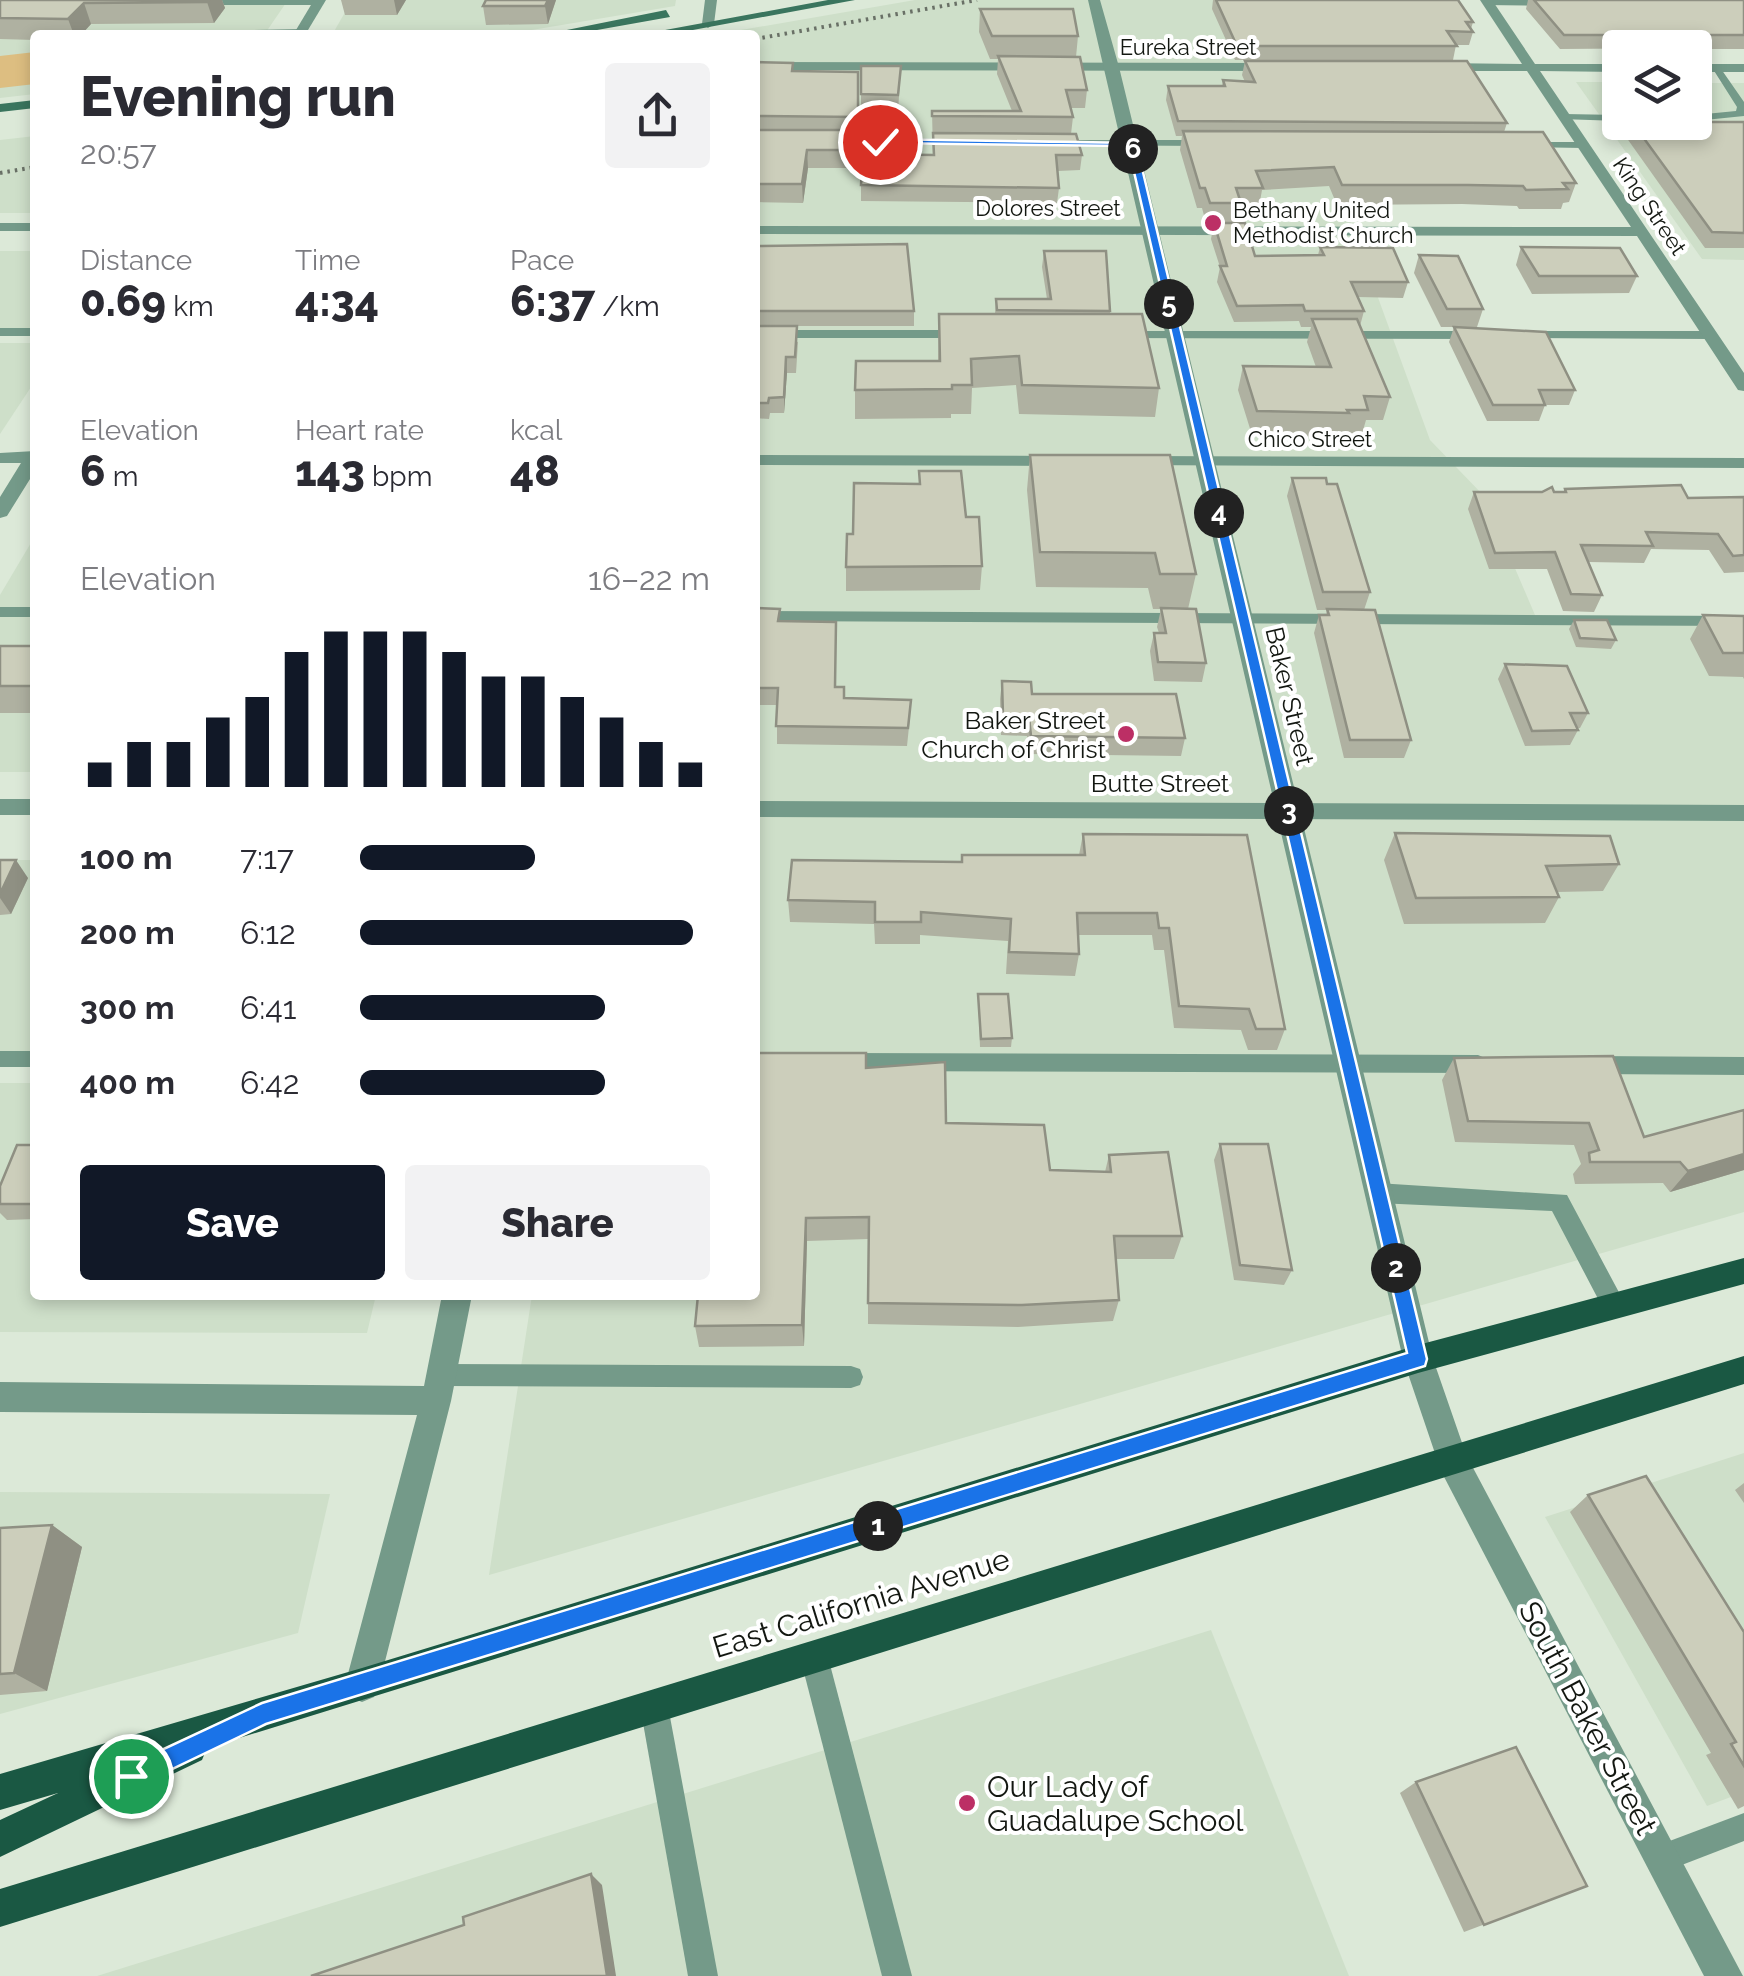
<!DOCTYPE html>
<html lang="en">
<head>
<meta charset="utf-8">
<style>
  :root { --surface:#fff; --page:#f2f2f3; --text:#2b2b33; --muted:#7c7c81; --accent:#111827 }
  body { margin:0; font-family:Raleway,sans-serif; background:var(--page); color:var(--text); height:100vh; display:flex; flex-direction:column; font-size:38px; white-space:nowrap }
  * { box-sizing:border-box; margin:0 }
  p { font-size:32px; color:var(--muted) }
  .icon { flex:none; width:55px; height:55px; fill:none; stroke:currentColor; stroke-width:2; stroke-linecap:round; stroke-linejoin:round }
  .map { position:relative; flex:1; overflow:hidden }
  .side { position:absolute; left:30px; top:30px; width:730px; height:1270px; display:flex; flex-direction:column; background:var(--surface); border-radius:10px; box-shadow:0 5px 15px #0003 }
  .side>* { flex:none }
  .fabs { position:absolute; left:1602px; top:30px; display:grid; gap:20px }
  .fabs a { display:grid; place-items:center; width:110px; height:110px; border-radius:10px; background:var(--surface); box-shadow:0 5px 15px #0003; font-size:50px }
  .pin { position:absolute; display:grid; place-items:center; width:85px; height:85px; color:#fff; margin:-42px; border:5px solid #fff; border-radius:50%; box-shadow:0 2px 10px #0007 }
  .km { position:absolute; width:50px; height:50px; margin:-25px; border-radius:50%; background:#222; color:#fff; font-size:28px; line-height:50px; text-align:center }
  .round { display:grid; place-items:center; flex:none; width:105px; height:105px; border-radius:10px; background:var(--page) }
  .overview { display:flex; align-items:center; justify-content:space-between; height:170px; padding:0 50px }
  h1 { font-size:55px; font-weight:800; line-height:75px }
  .metrics { display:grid; grid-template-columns:repeat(3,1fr); gap:15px; height:170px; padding:10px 50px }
  .metrics div { display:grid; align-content:center }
  .metrics b { font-size:42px; font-weight:800 }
  .metrics small { font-size:28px; font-weight:400 }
  .metrics p { font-size:28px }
  .chart { height:280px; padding:20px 50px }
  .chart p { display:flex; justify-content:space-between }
  .chart svg { width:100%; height:180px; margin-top:10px; stroke:var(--accent); stroke-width:6 }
  .primary-button { display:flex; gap:20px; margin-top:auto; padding:20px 50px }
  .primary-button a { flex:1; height:115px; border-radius:10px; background:var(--accent); color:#fff; font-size:40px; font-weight:800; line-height:115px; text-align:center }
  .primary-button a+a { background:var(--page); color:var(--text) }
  ul { padding:0 50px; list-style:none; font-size:32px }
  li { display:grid; grid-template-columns:160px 120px 1fr; align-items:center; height:75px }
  li i { height:25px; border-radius:12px; background:var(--accent) }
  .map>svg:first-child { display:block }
</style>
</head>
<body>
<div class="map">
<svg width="1744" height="1976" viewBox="0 0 1744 1976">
  <rect width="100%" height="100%" fill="#dce9d8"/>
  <g fill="#cedfc9">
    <polygon points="0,0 288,0 264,35 35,35 35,94 0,98"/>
    <polygon points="352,0 676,0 675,6 502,35 332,35"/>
    <polygon points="915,0 1375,0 1273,55 1231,56 1300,84 1430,440 1484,496 1535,615 1744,617 1744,1212 489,1575 532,1295 755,1295 755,35 712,35"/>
    <polygon points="1576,82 1620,82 1620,122 1695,122 1695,83 1744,83 1744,260 1702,259"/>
    <polygon points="35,136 35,213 0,213 0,140"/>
    <rect x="0" y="251" width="35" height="80"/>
    <polygon points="0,343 35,343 35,381 0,434"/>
    <polygon points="35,536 35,772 0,772 0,595"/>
    <rect x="0" y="860" width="35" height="194"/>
    <polygon points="0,1083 35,1083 35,1295 376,1295 367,1333 0,1332"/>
    <polygon points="1744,1453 1744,1792 1707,1806 1545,1517"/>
    <polygon points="0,1492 330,1494 298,1633 0,1714"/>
    <polygon points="1211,1630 1349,1976 97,1976"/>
  </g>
  <polygon fill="#ddbe81" points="35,52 35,84 0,88 0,56"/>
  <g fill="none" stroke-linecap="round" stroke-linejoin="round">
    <g fill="#749a89" fill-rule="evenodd">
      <polygon points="193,0 322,0 324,2 319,5 196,5"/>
      <polygon points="1488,0 1552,0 1557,3 1552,6 1485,5"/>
      <polygon points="304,29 301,34 164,35 169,32"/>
      <polygon points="1711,66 1719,66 1744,102 1744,116 1695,121 1695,115 1736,111 1737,107"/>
      <polygon points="1564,114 1620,115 1620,121 1560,119 1560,115"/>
      <polygon points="830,138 956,139 962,142 956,145 826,143 824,141"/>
      <polygon points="1055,140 1206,140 1212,143 1206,146 1051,145 1049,143"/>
      <polygon points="1525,142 1583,142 1589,145 1583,148 1521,147 1521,143"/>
      <rect x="0" y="328" width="35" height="8"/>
      <polygon points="755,330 963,330 970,334 963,338 755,338"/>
      <polygon points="1122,331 1478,331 1485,335 1478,339 1117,338 1115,335"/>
      <polygon points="1522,331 1710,331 1717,335 1710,339 1517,338 1517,332"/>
      <rect x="0" y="607" width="35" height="10"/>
      <polygon points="755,611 1744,616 1744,626 755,621"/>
      <rect x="0" y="1051" width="35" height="16"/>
      <polygon points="842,1053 1478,1055 1485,1058 1488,1064 1485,1070 1478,1073 842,1071 835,1068 832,1062 835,1056"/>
      <polygon points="1592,1056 1744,1057 1744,1075 1592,1074 1585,1071 1582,1065 1585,1059"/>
      <polygon points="1377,1183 1567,1195 1622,1298 1626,1306 1622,1314 1614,1317 1606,1314 1552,1211 1377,1203 1369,1200 1366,1193 1369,1186"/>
      <polygon points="441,1364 851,1366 860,1369 863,1377 860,1385 851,1388 441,1386 432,1383 429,1375 432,1367"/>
      <polygon points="814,1643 824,1647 828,1657 912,1976 882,1976 800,1657 804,1647"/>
      <polygon points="654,1692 664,1696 668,1706 718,1976 688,1976 640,1706 644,1696"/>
      <polygon points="1744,1813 1744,1841 1661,1873 1651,1868 1646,1858 1651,1848"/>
    </g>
    <g fill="#749a89" fill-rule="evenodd">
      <polygon points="314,0 326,0 305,35 293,35"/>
      <polygon points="705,0 717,0 714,24 708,28 702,24"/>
      <polygon points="1480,0 1492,0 1535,64 1620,64 1620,72 1540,71 1744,373 1744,391 1738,390 1637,236 755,234 755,226 1631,227 1527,71 1440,71 1434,67 1440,63 1522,64"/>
      <polygon points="755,62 1275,63 1281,67 1275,71 755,70"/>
      <rect x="1695" y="64" width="49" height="8"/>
      <rect x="0" y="223" width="35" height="8"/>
      <polygon points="35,451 35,471 7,516 0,518 0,497 21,463 0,463 0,453"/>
      <polygon points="755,455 1060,456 1069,461 1060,466 755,465"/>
      <polygon points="1140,456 1744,458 1744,468 1134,465 1134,457"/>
      <rect x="0" y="799" width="35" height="16"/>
      <polygon points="755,801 1744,805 1744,821 755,817"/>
      <polygon points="442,1295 472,1295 451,1401 379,1685 374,1697 362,1702 350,1697 345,1685 417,1415 0,1412 0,1382 424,1386"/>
      <polygon points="1452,1445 1463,1449 1743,1976 1704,1976 1441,1471 1436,1460 1441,1449"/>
    </g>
    <polygon fill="#749a89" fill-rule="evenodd" points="1088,0 1100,0 1119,67 1433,1359 1468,1460 1463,1471 1452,1475 1441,1471 1403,1359"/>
    <g fill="#3a755e" fill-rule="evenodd">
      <polygon points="828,0 855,0 666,35 638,35"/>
      <polygon points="666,10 670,17 569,35 542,35"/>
      <polygon points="35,100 35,108 0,112 0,104"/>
    </g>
    <g fill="#1a5843" fill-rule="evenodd">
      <polygon points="1744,1258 1744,1284 1418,1373 207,1748 202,1760 0,1857 0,1820 58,1793 0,1810 0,1774 362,1668 1418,1345"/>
      <polygon points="1744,1356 1744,1384 0,1927 0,1889"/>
    </g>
    <g stroke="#697066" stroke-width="4" stroke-dasharray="2.5 5" stroke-linecap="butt">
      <polyline points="755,39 977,0"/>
      <polyline points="0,173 35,167"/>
    </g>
  </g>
  <g fill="#afb1a1">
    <polygon points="0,0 222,0 225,8 214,23 91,24 81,35 35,35 35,40 0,39"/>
    <polygon points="341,0 406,0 397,15 345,15"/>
    <polygon points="486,0 556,0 548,24 486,25 483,6"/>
    <polygon points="1213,0 1473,22 1471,29 1473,32 1469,45 1456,45 1453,60 1235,60 1212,9"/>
    <polygon points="1528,0 1744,0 1744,49 1695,49 1695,48 1560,49 1526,9"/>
    <polygon points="980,9 1078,36 1076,57 1087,90 1085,108 1071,108 1073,117 1071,134 1082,155 1080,170 1058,171 1059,188 1057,203 861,201 861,185 933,155 932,111 1012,111 997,74 998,59 990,59 979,32"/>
    <polygon points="1245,61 1507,123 1504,132 1576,183 1569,202 1563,203 1561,209 1519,209 1517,206 1462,204 1337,205 1329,186 1262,190 1259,207 1240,207 1237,223 1206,223 1202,208 1197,208 1180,150 1182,136 1176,136 1166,100 1168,86 1222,86 1223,80 1245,82 1242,75"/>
    <polygon points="755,62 793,63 793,71 858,72 858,168 808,168 803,203 755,202"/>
    <polygon points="861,66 901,66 898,111 861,110"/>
    <polygon points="1631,122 1744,122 1744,248 1705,248 1626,137"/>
    <polygon points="1214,223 1255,256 1318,255 1320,247 1408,282 1403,298 1358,297 1364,311 1360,326 1390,397 1383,420 1366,420 1362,434 1343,434 1342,437 1252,435 1238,390 1243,366 1316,367 1307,342 1311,327 1301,327 1299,321 1234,322 1217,282 1220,267 1211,239"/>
    <polygon points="755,246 914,311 914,326 755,326"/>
    <polygon points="1521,247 1637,276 1629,293 1532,294 1516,265"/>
    <polygon points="1044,251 1110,311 1110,314 1159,388 1155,417 1019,414 1016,385 972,388 971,414 951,414 951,418 855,419 855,390 938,361 939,314 995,314 996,299 1047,299 1042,267"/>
    <polygon points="1419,255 1483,309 1477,327 1441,327 1414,273"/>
    <polygon points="755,326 798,342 796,373 787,373 784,413 770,413 769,419 755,418"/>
    <polygon points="1454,327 1575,390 1569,405 1545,405 1539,421 1487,421 1449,342"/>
    <polygon points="1030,455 1196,574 1188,609 1206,663 1202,682 1154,681 1150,651 1154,633 1159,633 1157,627 1161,609 1153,609 1148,588 1036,587 1027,490"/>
    <polygon points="919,471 966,517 982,566 980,590 846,591 846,567 853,534 919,484"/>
    <polygon points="1292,478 1370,592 1364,610 1411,740 1404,758 1344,758 1314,633 1319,615 1326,615 1327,610 1317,610 1287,496"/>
    <polygon points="1565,489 1688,498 1744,497 1744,572 1724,573 1709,550 1651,549 1644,563 1589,562 1602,595 1594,612 1563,611 1547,569 1489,569 1468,509 1474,492 1563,492"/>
    <polygon points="755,608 780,621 844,698 910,717 907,746 777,744 777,705 755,705"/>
    <polygon points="1703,615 1744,616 1744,679 1743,677 1709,676 1690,639"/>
    <polygon points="1574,620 1616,640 1611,649 1576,647 1569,629"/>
    <rect x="0" y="646" width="35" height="67"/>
    <polygon points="1505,664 1588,713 1580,728 1577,728 1578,730 1570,745 1525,746 1498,679"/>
    <polygon points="1002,681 1032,694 1185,738 1181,756 1029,754 1027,736 1001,735 1000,699"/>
    <polygon points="1395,833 1619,864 1603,891 1557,892 1559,897 1545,923 1404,924 1384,860"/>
    <polygon points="1083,834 1285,1029 1277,1050 1248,1050 1241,1030 1174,1028 1164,950 1154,950 1152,935 1078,935 1079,954 1075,976 1006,974 1008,941 920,935 920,944 875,944 874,924 790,922 788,900 962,862 1079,855"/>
    <polygon points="0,860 28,878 11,914 0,915"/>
    <polygon points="978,994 1012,1038 1011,1047 980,1047"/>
    <polygon points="1454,1058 1644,1137 1744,1110 1744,1170 1670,1192 1663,1183 1575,1184 1573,1174 1581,1164 1574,1145 1455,1142 1442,1080"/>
    <polygon points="866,1068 946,1123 1050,1170 1105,1172 1109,1155 1182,1236 1174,1259 1116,1259 1119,1300 1113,1321 1018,1327 868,1324 868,1239 807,1241 804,1346 699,1347 695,1326"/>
    <polygon points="1220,1144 1292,1270 1284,1285 1234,1280 1214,1160"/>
    <polygon points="35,1145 35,1219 7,1220 0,1213 0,1186"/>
    <polygon points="1744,1483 1744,1503 1735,1490"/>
    <polygon points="1588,1495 1744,1632 1744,1806 1738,1809 1706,1755 1711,1753 1570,1512"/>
    <polygon points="52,1525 82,1547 47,1691 0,1695 0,1528"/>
    <polygon points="1416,1782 1587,1886 1464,1932 1400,1793"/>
  </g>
  <g fill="#8f9083">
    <polygon points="209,0 222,0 225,8 214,23 207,2"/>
    <polygon points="394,0 406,0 397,15"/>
    <polygon points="548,0 556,0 548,24 545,6"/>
    <polygon points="84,3 91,24 81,35 74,35 68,19"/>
    <polygon points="807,150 808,168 803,203 802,184"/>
    <polygon points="786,357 787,373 784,413 784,397"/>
    <polygon points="16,860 28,878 11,914 0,898 0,894"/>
    <polygon points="1744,1154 1744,1170 1670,1192 1688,1171"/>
    <polygon points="806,1218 807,1241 804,1346 802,1325"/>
    <polygon points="52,1525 82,1547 47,1691 14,1673"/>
    <polygon points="591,1874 602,1885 616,1976 607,1976"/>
  </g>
  <g fill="#cccebb" stroke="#8f9083" stroke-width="2.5">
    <polygon points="0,0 209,0 207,2 84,3 68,19 0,18"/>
    <polygon points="486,0 548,0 545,6 483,6"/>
    <polygon points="1216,0 1458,0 1473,22 1466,22 1473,32 1447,31 1457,46 1237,46"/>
    <polygon points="1534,0 1744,0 1744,35 1564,35"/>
    <polygon points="980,9 1073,9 1078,36 992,36"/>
    <polygon points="998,56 1080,57 1087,90 1066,90 1073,117 932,116 932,111 1021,111"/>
    <polygon points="1245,61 1467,61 1507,123 1178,121 1168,86 1225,86 1223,80 1255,82"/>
    <polygon points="755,62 793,63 792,71 858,72 858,117 755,116"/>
    <polygon points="861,66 901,66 898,95 861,94"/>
    <polygon points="1632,122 1744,122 1744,233 1712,232"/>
    <polygon points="755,130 858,130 858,150 807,150 802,184 755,184"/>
    <polygon points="1183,131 1543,132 1576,183 1563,183 1568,189 1526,190 1523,186 1468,185 1342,185 1334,167 1256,171 1263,188 1236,188 1241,203 1210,203 1205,188 1200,188"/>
    <polygon points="933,133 1076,134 1082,155 1056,155 1059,188 861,185 863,154 934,155"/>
    <polygon points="1214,223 1245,223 1255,256 1324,255 1320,247 1393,248 1408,282 1351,282 1364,311 1305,311 1303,305 1237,306 1220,266 1227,266"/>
    <polygon points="907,244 914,311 755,311 755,246"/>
    <polygon points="1521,247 1620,248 1637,276 1539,276"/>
    <polygon points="1044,251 1106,251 1110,311 997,310 996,299 1051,299"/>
    <polygon points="1419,255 1458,256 1483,309 1447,309"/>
    <polygon points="939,314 1142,314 1159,388 1022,385 1019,356 971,359 972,385 952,385 952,389 855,390 856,361 940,361"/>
    <polygon points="1312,319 1357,319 1390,397 1364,396 1368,410 1347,410 1349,413 1257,411 1243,366 1331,367"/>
    <polygon points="755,326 797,326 795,357 786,357 784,397 769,398 768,403 755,403"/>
    <polygon points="1454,327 1546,332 1575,390 1539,390 1545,405 1493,405"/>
    <polygon points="1030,455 1170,455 1196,574 1160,574 1155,553 1040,552"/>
    <polygon points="919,471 961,471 966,517 979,517 982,566 846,567 847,534 853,534 854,483 920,484"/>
    <polygon points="1292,478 1326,478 1327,484 1337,484 1370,592 1323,592"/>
    <polygon points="1681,485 1688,498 1744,497 1744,555 1733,556 1718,534 1646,532 1653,546 1581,545 1602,595 1571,594 1555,552 1495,553 1474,492 1542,492 1552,487 1554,492 1566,492 1565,489"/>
    <polygon points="755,608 780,609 778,621 836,622 835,687 844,687 844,698 911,700 908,728 776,726 778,688 755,688"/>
    <polygon points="1161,608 1196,609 1206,663 1158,662 1154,633 1166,633"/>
    <polygon points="1327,609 1375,610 1411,740 1350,740 1319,615 1329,615"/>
    <polygon points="1703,615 1744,616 1744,653 1723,653"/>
    <polygon points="1574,620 1607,620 1616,640 1580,638"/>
    <rect x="0" y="646" width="35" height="40"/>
    <polygon points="1505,664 1567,666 1588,713 1570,713 1578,730 1532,731"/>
    <polygon points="1002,681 1031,682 1032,694 1176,694 1185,738 1031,736 1029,717 1003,716"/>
    <polygon points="1395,833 1610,836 1619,864 1546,866 1559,897 1416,898"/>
    <polygon points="1083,834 1247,835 1285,1029 1256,1029 1249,1009 1179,1006 1169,928 1159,928 1157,913 1077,913 1079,954 1009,952 1011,919 921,912 921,922 875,922 875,902 788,900 792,860 962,862 962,855 1085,855"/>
    <polygon points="0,860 16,860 0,894"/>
    <polygon points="978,994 1008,994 1012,1038 981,1039"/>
    <polygon points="755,1053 866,1053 866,1068 945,1062 946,1123 1044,1125 1050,1170 1111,1172 1109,1155 1168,1152 1182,1236 1114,1236 1119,1300 1022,1305 868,1303 869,1217 806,1218 802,1325 695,1326 698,1295 755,1295"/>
    <polygon points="1613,1056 1644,1137 1744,1110 1744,1154 1688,1171 1680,1162 1590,1162 1589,1153 1599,1150 1589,1123 1468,1121 1454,1058"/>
    <polygon points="1220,1144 1268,1144 1292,1270 1240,1265"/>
    <polygon points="17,1145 35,1145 35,1204 0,1204 0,1186"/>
    <polygon points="1646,1476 1744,1632 1744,1766 1731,1744 1736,1742 1588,1495"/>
    <polygon points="52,1525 14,1673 0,1674 0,1528"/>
    <polygon points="1516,1747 1587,1886 1484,1925 1416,1782"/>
    <polygon points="591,1874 607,1976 311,1976 464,1925 463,1917"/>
  </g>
  <polygon fill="#1a73e8" stroke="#fff" stroke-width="2.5" points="880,139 1136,143 1427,1359 1425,1366 266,1724 139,1785 131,1788 123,1785 120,1776 123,1768 262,1703 1407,1353 1128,146 877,143"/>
  <g fill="#bc2f65" stroke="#fff" stroke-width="4">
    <circle cx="1213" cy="223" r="10"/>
    <circle cx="1126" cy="734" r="10"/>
    <circle cx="967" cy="1803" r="10"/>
  </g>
  <g text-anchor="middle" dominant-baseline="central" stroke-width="8" stroke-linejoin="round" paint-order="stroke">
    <g font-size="22" fill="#131711" stroke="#fff">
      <text x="1188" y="47">Eureka Street</text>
      <text transform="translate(1650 206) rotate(56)">King Street</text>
      <text x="1048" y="208">Dolores Street</text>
      <text x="1310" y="439">Chico Street</text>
    </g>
    <g font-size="22" fill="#131711" stroke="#fff" text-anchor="start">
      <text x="1233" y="210">Bethany United<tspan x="1233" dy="25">Methodist Church</tspan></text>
    </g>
    <g font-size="25" fill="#131711" stroke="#fff">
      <text transform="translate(1290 696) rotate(77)">Baker Street</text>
      <text x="1160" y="783">Butte Street</text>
    </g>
    <g font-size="25" fill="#131711" stroke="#fff" text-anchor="end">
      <text x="1106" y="720">Baker Street<tspan x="1106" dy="29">Church of Christ</tspan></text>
    </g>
    <g font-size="30" fill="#131711" stroke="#fff">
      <text transform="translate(861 1603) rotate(-17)">East California Avenue</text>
      <text transform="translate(1588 1718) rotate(62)">South Baker Street</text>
    </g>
    <g font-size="30" fill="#131711" stroke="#fff" text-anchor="start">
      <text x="987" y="1786">Our Lady of<tspan x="987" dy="34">Guadalupe School</tspan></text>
    </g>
  </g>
</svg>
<div class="fabs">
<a><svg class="icon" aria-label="layers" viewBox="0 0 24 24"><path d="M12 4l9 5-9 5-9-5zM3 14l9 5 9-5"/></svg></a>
</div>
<div class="pin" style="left:131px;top:1776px;background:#1e9e55"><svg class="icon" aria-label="arrive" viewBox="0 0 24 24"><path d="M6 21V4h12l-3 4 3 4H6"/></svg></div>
<div class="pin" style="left:880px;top:142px;background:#d93025"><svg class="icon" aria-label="check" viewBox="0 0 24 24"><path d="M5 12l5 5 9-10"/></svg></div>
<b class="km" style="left:878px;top:1526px">1</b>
<b class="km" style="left:1396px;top:1268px">2</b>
<b class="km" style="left:1289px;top:811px">3</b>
<b class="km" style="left:1219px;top:513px">4</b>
<b class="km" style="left:1169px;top:304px">5</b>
<b class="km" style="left:1133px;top:149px">6</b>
<section class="side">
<div class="overview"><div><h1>Evening run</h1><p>20:57</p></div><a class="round"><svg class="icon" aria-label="share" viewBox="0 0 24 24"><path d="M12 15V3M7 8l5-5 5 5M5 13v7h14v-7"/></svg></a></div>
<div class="metrics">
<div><p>Distance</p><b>0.69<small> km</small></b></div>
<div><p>Time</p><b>4:34</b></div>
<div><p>Pace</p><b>6:37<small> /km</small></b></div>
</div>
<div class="metrics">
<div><p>Elevation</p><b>6<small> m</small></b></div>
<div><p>Heart rate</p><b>143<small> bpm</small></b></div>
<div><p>kcal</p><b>48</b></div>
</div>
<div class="chart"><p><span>Elevation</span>16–22 m</p>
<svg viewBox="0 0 160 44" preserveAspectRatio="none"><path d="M5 44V38M15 44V33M25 44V33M35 44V27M45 44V22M55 44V11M65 44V6M75 44V6M85 44V6M95 44V11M105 44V17M115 44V17M125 44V22M135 44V27M145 44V33M155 44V38"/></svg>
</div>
<ul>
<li><b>100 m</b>7:17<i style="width:50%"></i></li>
<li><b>200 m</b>6:12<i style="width:95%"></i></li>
<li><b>300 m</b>6:41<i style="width:70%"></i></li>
<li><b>400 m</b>6:42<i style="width:70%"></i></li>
</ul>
<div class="primary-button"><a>Save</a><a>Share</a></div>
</section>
</div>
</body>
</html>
